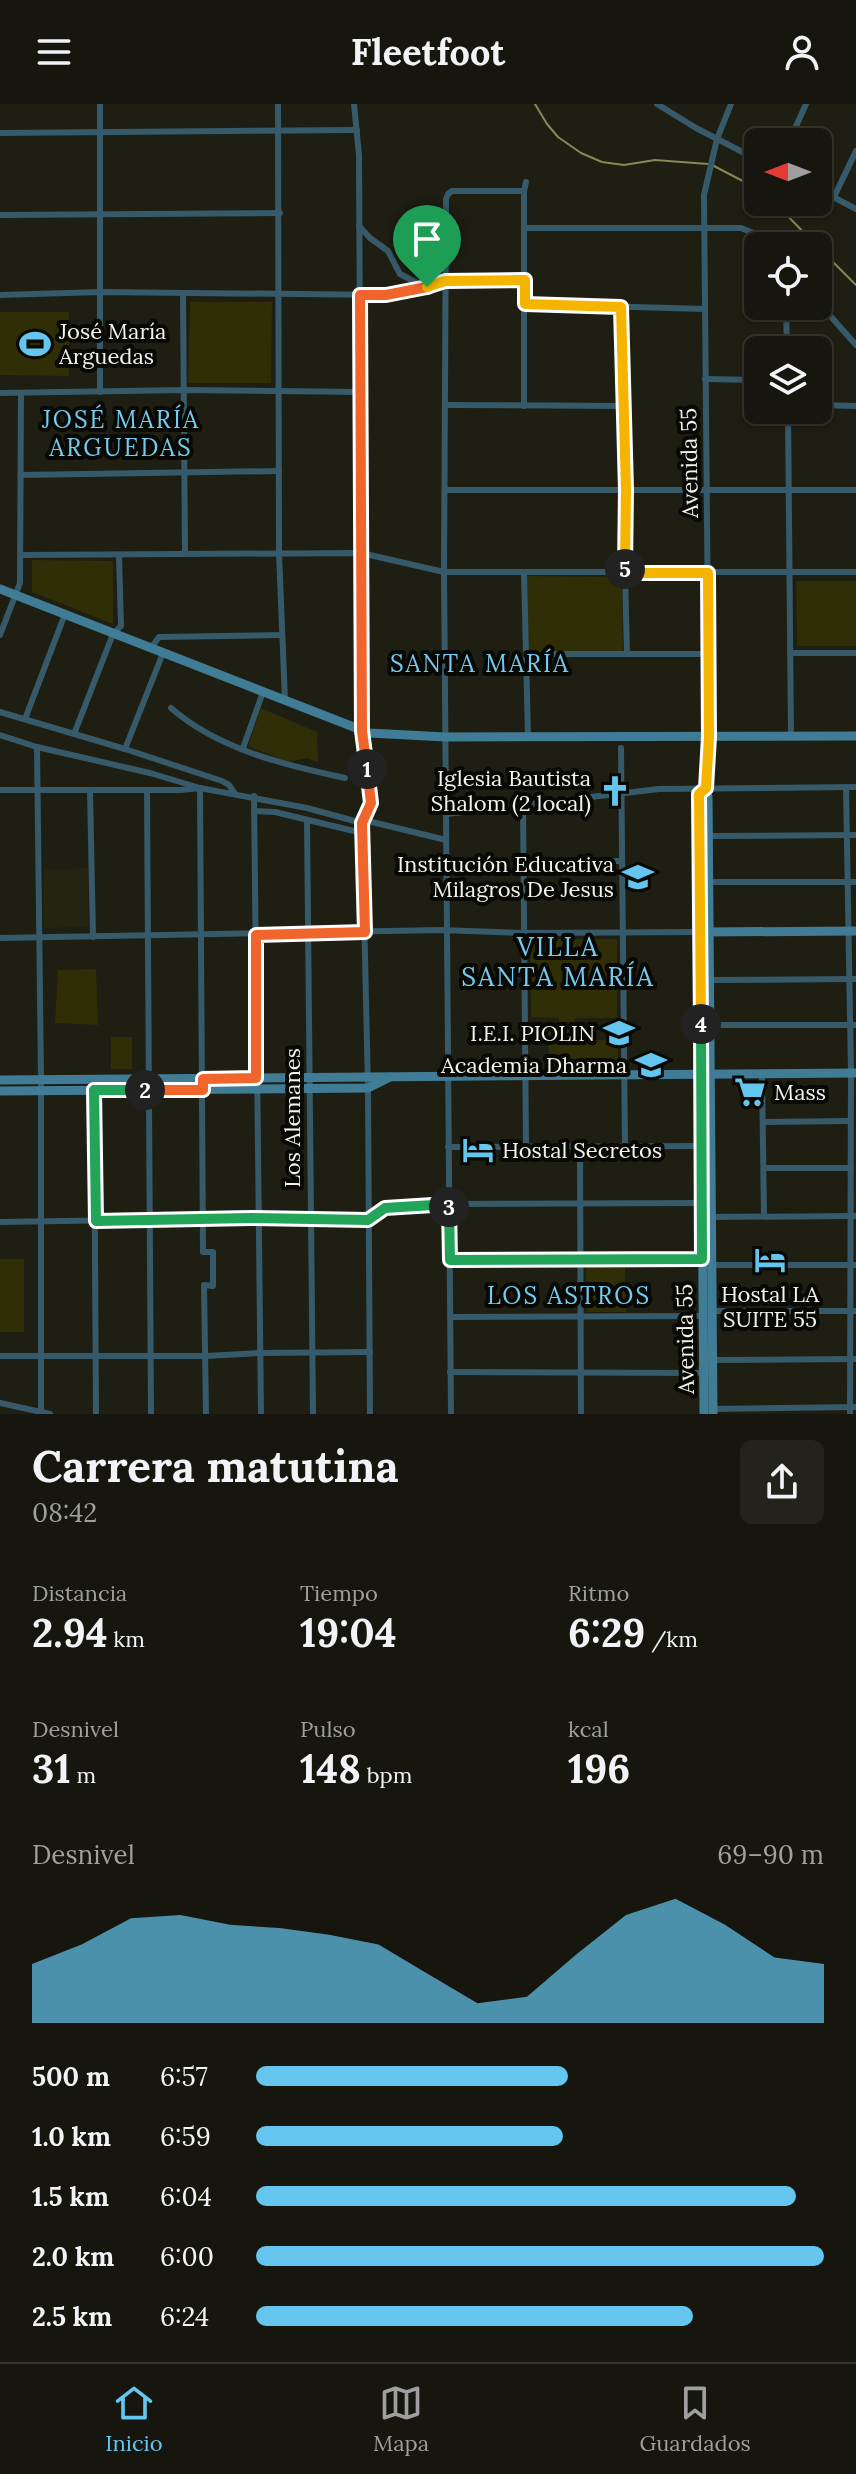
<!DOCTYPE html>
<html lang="es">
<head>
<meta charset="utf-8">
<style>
  :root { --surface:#16160e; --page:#23231c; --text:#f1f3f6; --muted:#9e9f9e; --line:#35352e; --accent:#64c5ee }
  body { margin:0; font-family:Lora,serif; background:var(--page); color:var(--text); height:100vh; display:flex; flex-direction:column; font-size:30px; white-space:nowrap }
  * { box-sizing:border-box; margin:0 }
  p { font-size:26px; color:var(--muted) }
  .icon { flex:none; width:44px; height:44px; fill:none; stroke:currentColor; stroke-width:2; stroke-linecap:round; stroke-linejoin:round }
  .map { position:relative; height:1310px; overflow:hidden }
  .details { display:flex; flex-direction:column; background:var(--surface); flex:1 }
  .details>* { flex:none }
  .needle { width:52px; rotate:270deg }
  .tools { position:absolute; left:744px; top:24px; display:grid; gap:16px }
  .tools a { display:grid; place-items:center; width:88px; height:88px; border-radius:12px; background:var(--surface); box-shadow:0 2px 6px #0004,0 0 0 2px var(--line); font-size:40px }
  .pin { position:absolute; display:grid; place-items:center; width:68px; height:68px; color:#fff; margin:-82px -34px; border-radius:50% 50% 50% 0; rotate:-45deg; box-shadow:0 0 8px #0007 }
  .pin .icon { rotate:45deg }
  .km { position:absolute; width:40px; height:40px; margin:-20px; border-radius:50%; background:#222; color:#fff; font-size:22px; line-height:40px; text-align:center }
  .round { display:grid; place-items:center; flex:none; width:84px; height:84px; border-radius:12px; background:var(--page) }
  .headline { display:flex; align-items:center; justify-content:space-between; height:136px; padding:0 32px }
  h1 { font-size:44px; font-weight:800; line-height:60px }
  .metrics { display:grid; grid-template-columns:repeat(3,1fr); gap:12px; height:136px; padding:8px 32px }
  .metrics div { display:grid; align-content:center }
  .metrics b { font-size:40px; font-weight:800 }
  .metrics small { font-size:22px; font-weight:400 }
  .metrics p { font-size:22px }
  .chart { height:224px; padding:16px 32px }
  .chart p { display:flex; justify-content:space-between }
  .chart svg { width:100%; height:144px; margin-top:8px; fill:var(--accent); opacity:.7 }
  ul { padding:0 32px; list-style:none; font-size:26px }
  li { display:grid; grid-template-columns:128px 96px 1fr; align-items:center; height:60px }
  li i { height:20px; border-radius:10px; background:var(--accent) }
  header { display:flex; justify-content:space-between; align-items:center; height:104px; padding:0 32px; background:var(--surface); font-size:36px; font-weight:800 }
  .dock { display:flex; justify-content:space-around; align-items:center; height:112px; border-top:2px solid var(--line); background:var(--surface); font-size:22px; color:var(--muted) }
  .dock a { display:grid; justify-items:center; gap:4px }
  .dock .on { color:var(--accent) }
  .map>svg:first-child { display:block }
</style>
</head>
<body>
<header><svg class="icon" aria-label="menu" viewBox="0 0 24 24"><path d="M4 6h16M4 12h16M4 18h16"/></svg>Fleetfoot<svg class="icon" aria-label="person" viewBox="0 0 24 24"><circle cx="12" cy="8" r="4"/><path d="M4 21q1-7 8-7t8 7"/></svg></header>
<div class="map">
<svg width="856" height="1310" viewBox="0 0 856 1310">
  <rect width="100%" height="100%" fill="#1e1e12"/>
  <polygon fill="#242411" points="88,764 88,823 44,824 44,765"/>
  <g fill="#2f2e07">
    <polygon points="190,198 272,198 271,279 188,279"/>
    <polygon points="0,208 69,208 69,272 0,271"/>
    <polygon points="32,456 113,457 113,520 32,488"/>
    <polygon points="527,472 622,473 623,548 529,548"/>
    <polygon points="796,477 856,477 856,542 797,542"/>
    <polygon points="261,604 317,628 318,658 307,654 288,658 248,642"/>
    <polygon points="530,835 617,835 617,914 575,914 574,936 618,936 618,965 549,964 548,927 558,927 559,914 531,913"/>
    <polygon points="96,865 98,921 55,919 58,866"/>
    <rect x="111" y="933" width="21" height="32"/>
    <rect x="0" y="1155" width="24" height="73"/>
    <polygon points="586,1161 625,1161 626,1208 587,1208"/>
  </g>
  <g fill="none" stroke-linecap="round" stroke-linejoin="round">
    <g stroke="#898756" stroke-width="2">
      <polyline points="535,0 547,20 558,33 581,49 602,58 624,61 655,56 708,60"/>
      <polyline points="714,62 758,85"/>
      <polyline points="774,98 817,142"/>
      <polyline points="818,143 856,181"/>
    </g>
    <g stroke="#375a6a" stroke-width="6">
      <polyline points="278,0 279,449 285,597"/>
      <polyline points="354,0 359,51 362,627 371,688 369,706 362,719 368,984 370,1310"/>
      <polyline points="657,0 696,24 758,56"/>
      <polyline points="0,29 357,26"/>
      <polyline points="789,38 806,0"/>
      <polyline points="818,85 856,105"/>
      <polyline points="834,93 856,47"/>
      <polyline points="0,111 280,109"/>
      <polyline points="359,122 370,134 388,147 400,170 425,183"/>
      <polyline points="525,124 741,124 756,130 767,142"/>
      <polyline points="183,190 185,450"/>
      <polyline points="0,191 101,188 386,191 412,187 445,177 525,176"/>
      <polyline points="818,198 856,241"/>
      <polyline points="525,200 705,205"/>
      <polyline points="786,202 787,246"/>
      <polyline points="621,203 626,386 625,469 627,550"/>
      <polyline points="705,275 758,276"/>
      <polyline points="100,288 100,0"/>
      <polyline points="0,289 183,286 361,288"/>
      <polyline points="446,301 623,302"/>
      <polyline points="818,301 856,302"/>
      <polyline points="524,302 524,87 526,78"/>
      <polyline points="788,306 791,632"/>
      <polyline points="21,371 279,367"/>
      <polyline points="445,386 856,386"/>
      <polyline points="21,451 361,449 444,468 856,468"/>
      <polyline points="524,468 528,633"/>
      <polyline points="0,531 20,479 21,289"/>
      <polyline points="151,544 159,533 282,531"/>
      <polyline points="790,549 856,549"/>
      <polyline points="526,550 707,550"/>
      <path d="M 171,604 C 218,645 284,661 345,674"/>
      <polyline points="0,608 125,645 222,677 229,681 234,688"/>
      <polyline points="25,615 65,510"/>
      <polyline points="74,630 113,530 121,522 119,452"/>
      <polyline points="0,631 37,643 150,669 200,684 307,704 362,719 372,718 446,736"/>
      <polyline points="709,633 704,91 717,35 731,0"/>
      <polyline points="37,643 41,975 41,1308"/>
      <polyline points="243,644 263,588"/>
      <polyline points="621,644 625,1043"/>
      <polyline points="125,645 163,549"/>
      <polyline points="846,683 851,969 850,1310"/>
      <polyline points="0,686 181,686 200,684 203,1148 213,1148 213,1182 204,1181 206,1310"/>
      <polyline points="147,686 151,1310"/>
      <polyline points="90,687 93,833"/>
      <polyline points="254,692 261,1310"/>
      <polyline points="523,701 526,1042"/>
      <polyline points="254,707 275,708 362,729"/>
      <polyline points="446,710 659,685 856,683"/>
      <polyline points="307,717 313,1310"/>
      <polyline points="709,732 856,731"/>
      <polyline points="524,757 622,757"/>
      <polyline points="710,778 856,778"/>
      <polyline points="0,834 440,826 524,829 700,828"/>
      <polyline points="711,876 856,875"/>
      <polyline points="711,921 856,921"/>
      <polyline points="762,970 764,1112"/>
      <polyline points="94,986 96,1310"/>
      <polyline points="763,1018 850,1017"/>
      <polyline points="448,1043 702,1042"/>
      <polyline points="580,1043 581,1310"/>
      <polyline points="764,1064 851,1064"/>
      <polyline points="708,1113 856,1112"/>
      <polyline points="0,1118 251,1114 368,1116 385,1104 449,1100 702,1099"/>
      <polyline points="450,1156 702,1155"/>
      <polyline points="712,1161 856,1161"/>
      <polyline points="713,1207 856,1207"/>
      <polyline points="450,1213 702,1212"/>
      <polyline points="0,1252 206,1252 259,1249 370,1248"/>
      <polyline points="711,1256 856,1255"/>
      <polyline points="450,1268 703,1269"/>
      <polyline points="0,1299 50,1310"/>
      <polyline points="713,1305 856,1303"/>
      <polyline points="451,1310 444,468 446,95 448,90 452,87 524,87"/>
    </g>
    <g stroke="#417c96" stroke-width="9">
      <polyline points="0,485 369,629 446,633 856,632"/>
      <polyline points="709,633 706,684 708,693 713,1310"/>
      <polyline points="707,828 856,827"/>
      <polyline points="0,976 856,969"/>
      <polyline points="0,987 368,984 390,973"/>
      <polyline points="704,1310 699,690 706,684"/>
    </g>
  </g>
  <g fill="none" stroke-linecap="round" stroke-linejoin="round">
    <defs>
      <polyline id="split-1" points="367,665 362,627 360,191 386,191 427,183"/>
      <polyline id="split-2" points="145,986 203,986 203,975 256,974 256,831 365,828 362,719 371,699 367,665"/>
      <polyline id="split-3" points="145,986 94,986 96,1117 251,1114 368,1116 385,1104 449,1100 449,1103"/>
      <polyline id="split-4" points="449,1103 450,1156 702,1155 701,920"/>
      <polyline id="split-5" points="625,465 625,469 708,469 709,633 706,684 699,690 701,920"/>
      <polyline id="split-6" points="427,183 445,177 525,176 525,200 621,203 626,386 625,465"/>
    </defs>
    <use href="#split-1" stroke="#fff" stroke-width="16"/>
    <use href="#split-2" stroke="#fff" stroke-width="16"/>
    <use href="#split-3" stroke="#fff" stroke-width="16"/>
    <use href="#split-4" stroke="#fff" stroke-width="16"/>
    <use href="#split-5" stroke="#fff" stroke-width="16"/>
    <use href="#split-6" stroke="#fff" stroke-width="16"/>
    <use href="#split-1" stroke="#f0652b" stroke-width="10"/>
    <use href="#split-2" stroke="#f0652b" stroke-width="10"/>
    <use href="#split-3" stroke="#22a559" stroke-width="10"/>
    <use href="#split-4" stroke="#22a559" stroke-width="10"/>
    <use href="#split-5" stroke="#f5b400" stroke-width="10"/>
    <use href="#split-6" stroke="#f5b400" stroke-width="10"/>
  </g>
  <defs>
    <symbol id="stadium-bare" viewBox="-9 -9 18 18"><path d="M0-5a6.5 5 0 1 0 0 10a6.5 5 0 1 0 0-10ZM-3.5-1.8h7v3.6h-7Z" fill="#64c5ee" stroke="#080804" stroke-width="2.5" paint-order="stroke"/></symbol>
    <symbol id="church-bare" viewBox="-9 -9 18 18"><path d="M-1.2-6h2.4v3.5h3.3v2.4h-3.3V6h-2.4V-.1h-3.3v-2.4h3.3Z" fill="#64c5ee" stroke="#080804" stroke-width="2.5" paint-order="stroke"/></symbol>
    <symbol id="school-bare" viewBox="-9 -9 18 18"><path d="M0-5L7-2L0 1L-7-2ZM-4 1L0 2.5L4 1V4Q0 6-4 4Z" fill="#64c5ee" stroke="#080804" stroke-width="2.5" paint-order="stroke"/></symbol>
    <symbol id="supermarket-bare" viewBox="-9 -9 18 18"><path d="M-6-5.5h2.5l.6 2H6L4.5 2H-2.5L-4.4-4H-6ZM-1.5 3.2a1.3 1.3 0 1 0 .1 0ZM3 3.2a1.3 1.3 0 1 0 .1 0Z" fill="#64c5ee" stroke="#080804" stroke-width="2.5" paint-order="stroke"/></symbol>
    <symbol id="hotel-bare" viewBox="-9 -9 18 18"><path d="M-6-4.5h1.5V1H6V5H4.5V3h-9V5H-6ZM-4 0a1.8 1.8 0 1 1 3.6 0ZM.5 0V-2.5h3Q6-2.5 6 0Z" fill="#64c5ee" stroke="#080804" stroke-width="2.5" paint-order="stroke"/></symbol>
  </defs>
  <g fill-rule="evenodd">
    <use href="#stadium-bare" x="13" y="218" width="44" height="44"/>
    <use href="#church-bare" x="593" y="665" width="44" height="44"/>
    <use href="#school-bare" x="616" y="751" width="44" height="44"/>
    <use href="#school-bare" x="597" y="907" width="44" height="44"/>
    <use href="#school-bare" x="629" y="939" width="44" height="44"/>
    <use href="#supermarket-bare" x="728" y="966" width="44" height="44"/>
    <use href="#hotel-bare" x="456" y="1024" width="44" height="44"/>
    <use href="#hotel-bare" x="748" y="1134" width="44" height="44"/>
  </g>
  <g text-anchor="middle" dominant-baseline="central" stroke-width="8" stroke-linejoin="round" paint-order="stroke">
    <g font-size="22" fill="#f3f3eb" stroke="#080804" text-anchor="end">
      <text x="59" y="227" text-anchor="start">José María<tspan x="59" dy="25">Arguedas</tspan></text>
      <text x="591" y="674">Iglesia Bautista<tspan x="591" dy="25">Shalom (2 local)</tspan></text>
      <text x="614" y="760">Institución Educativa<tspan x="614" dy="25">Milagros De Jesus</tspan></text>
      <text x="595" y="929">I.E.I. PIOLIN</text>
      <text x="627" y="961">Academia Dharma</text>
      <text x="774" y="988" text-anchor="start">Mass</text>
      <text x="502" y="1046" text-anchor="start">Hostal Secretos</text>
      <text x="770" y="1190" text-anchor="middle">Hostal LA<tspan x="770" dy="25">SUITE 55</tspan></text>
    </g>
    <g font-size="22" fill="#f3f3eb" stroke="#080804">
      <text transform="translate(689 359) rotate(-91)">Avenida 55</text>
      <text transform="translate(292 1014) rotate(-90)">Los Alemanes</text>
      <text transform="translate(685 1235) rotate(-91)">Avenida 55</text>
    </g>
    <g font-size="24" letter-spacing="2" fill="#75ccf2" stroke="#080804">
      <text x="121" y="315">JOSÉ MARÍA<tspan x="121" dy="28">ARGUEDAS</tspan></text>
      <text x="480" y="559">SANTA MARÍA</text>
      <text x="569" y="1191">LOS ASTROS</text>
    </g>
    <g font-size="26" letter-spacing="2" fill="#75ccf2" stroke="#080804">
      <text x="558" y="842">VILLA<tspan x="558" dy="30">SANTA MARÍA</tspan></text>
    </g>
  </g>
</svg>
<div class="tools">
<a><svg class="needle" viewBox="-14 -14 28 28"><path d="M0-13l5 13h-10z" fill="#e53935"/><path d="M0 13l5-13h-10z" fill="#9e9f9e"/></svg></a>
<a><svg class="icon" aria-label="locate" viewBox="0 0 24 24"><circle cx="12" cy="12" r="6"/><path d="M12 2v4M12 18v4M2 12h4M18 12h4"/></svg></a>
<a><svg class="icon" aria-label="layers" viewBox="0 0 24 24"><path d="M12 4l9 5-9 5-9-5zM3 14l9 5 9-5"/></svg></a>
</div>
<div class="pin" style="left:427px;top:183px;background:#1e9e55"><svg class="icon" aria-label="arrive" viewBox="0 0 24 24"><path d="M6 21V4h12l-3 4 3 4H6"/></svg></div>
<b class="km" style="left:367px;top:665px">1</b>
<b class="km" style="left:145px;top:986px">2</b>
<b class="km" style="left:449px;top:1103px">3</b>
<b class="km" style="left:701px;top:920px">4</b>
<b class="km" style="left:625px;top:465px">5</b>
</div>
<section class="details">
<div class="headline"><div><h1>Carrera matutina</h1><p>08:42</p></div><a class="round"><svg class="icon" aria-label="share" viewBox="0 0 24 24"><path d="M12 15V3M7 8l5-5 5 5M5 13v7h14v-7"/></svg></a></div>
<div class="metrics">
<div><p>Distancia</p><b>2.94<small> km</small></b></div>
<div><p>Tiempo</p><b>19:04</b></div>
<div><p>Ritmo</p><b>6:29<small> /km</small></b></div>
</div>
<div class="metrics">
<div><p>Desnivel</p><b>31<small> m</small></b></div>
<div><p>Pulso</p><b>148<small> bpm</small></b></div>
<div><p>kcal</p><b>196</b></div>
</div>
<div class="chart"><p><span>Desnivel</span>69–90 m</p>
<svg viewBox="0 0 160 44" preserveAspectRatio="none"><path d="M0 44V26L10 20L20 12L30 11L40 14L50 15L60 17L70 20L80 29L90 38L100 36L110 23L120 11L130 6L140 14L150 24L160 26V44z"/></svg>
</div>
<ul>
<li><b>500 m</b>6:57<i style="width:55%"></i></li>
<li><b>1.0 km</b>6:59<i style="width:54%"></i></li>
<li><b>1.5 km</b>6:04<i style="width:95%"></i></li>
<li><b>2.0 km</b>6:00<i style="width:100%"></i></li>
<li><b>2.5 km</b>6:24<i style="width:77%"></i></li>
</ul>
</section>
<nav class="dock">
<a class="on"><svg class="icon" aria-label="home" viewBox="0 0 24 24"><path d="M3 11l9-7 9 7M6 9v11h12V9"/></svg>Inicio</a>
<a><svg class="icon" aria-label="map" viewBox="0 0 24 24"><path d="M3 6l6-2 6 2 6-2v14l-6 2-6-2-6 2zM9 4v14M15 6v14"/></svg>Mapa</a>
<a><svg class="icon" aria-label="saved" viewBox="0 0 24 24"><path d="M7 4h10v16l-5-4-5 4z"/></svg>Guardados</a>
</nav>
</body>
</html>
